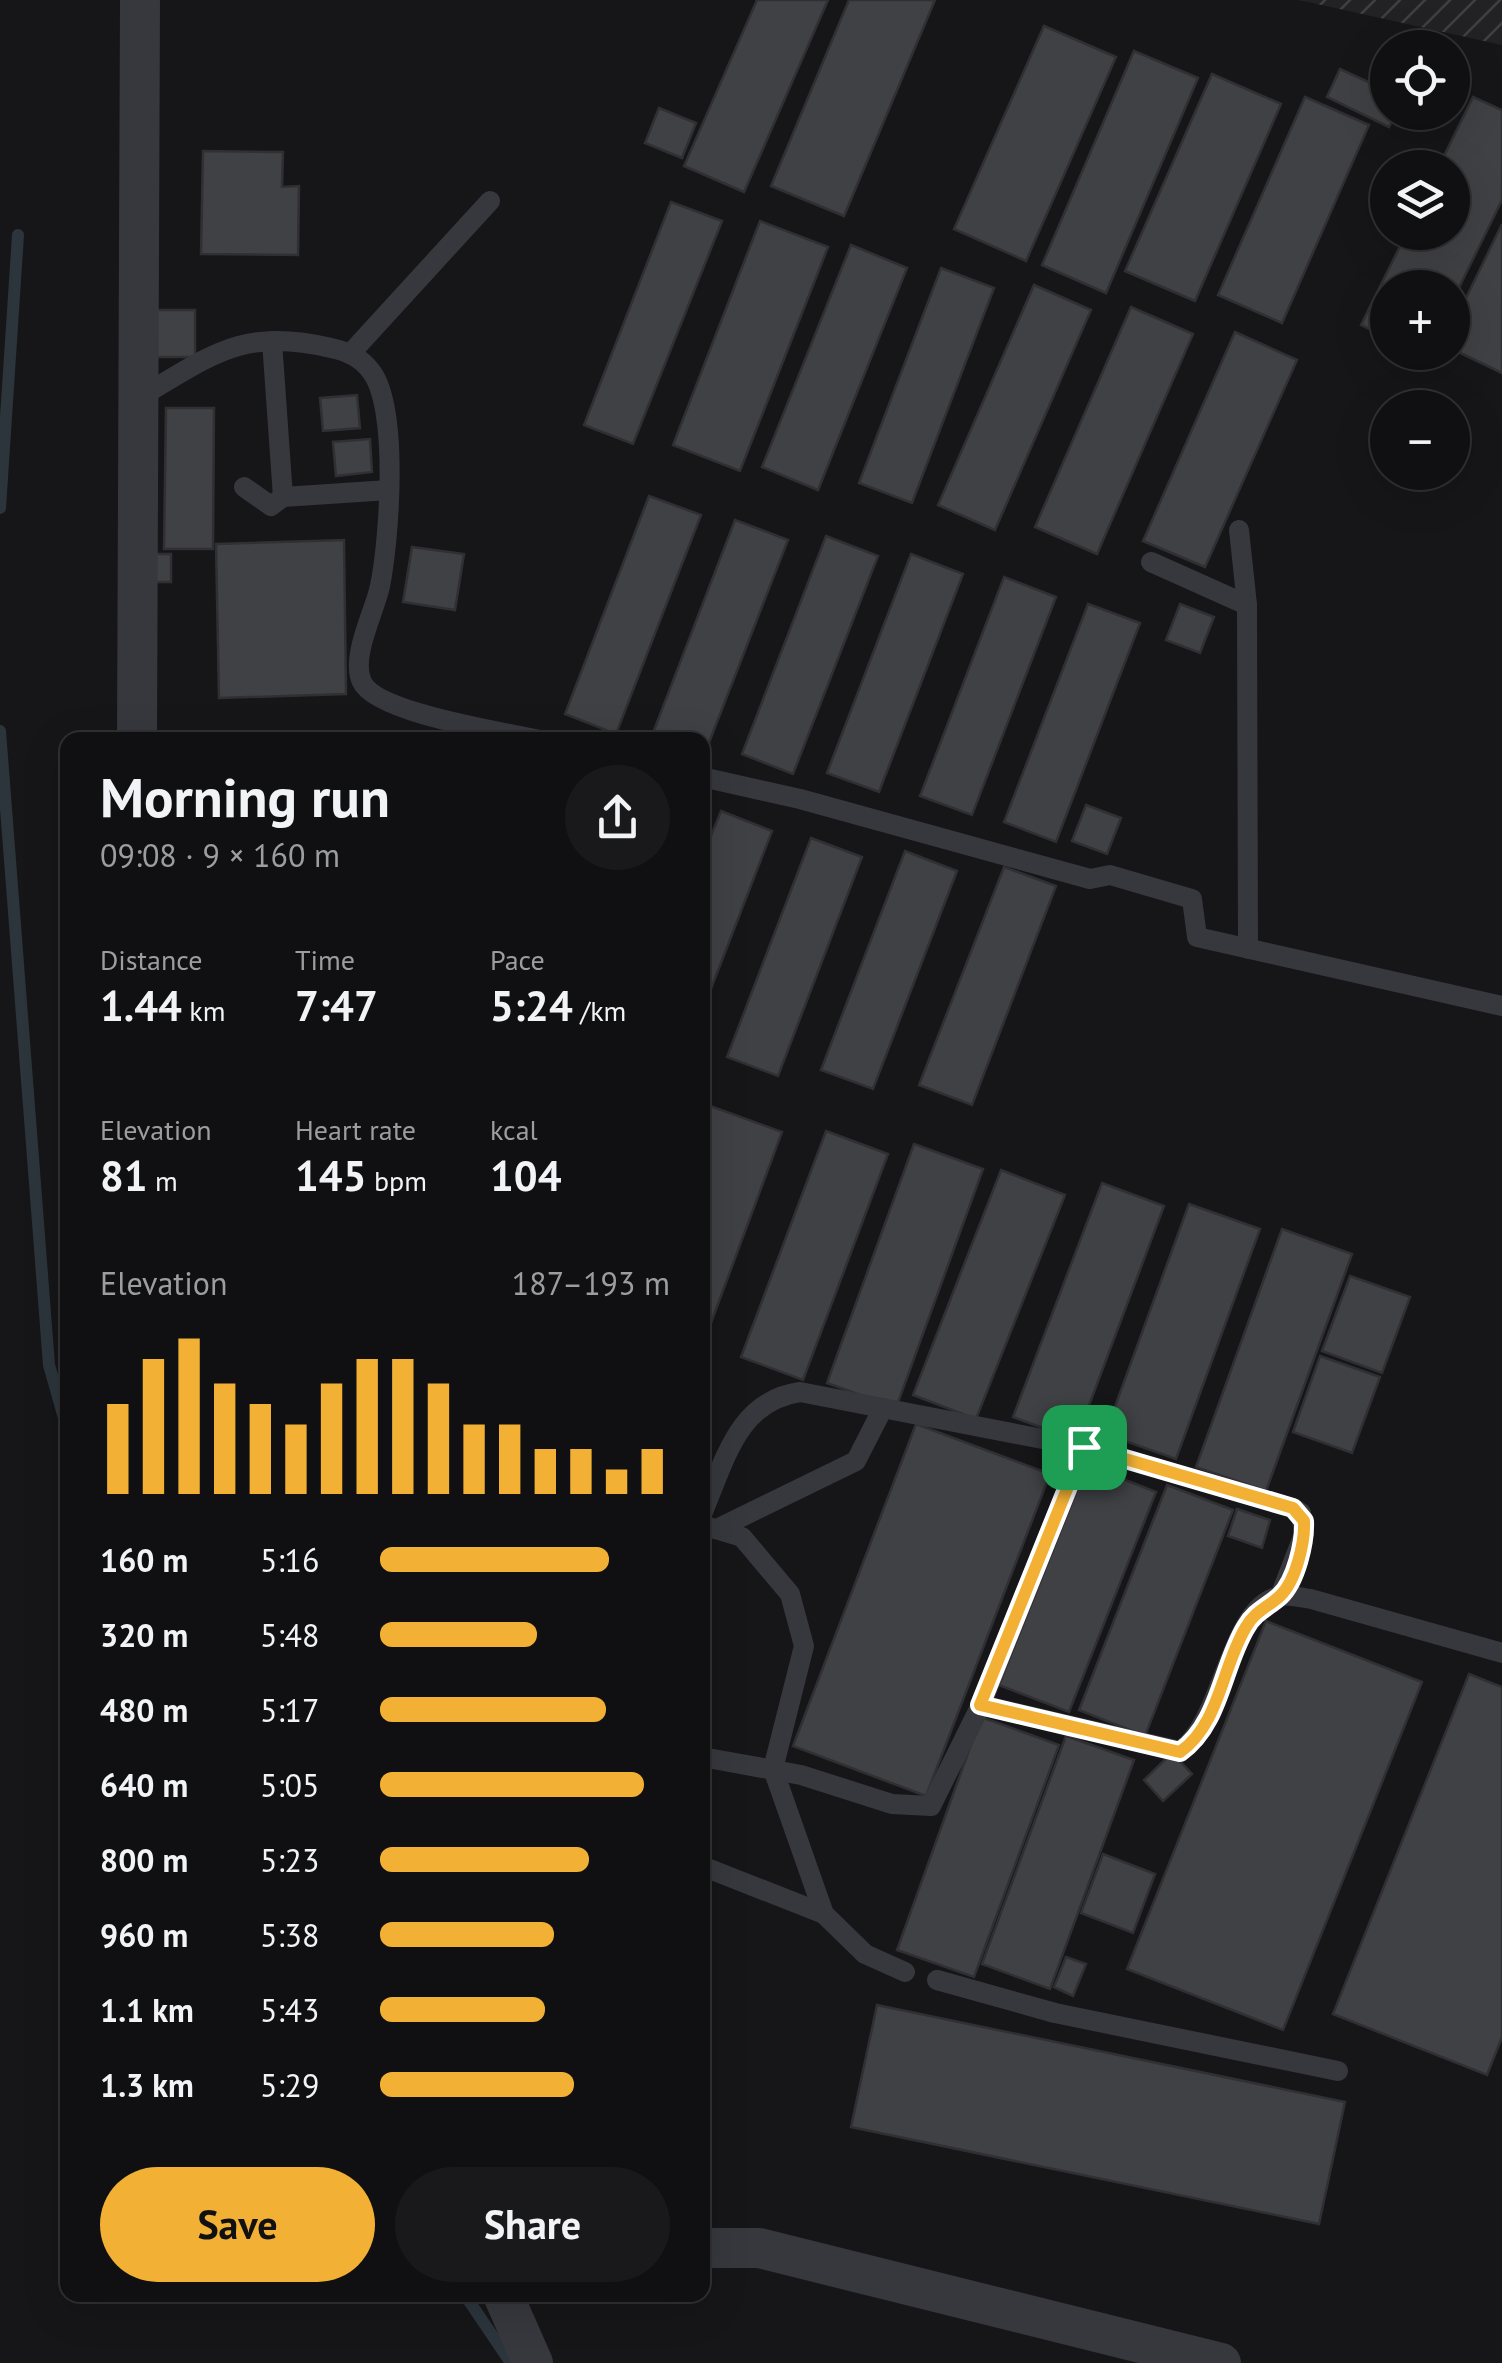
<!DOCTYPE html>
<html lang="en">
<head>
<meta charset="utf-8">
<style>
  :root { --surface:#101012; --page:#19191b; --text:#f1f3f6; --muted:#9c9d9f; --line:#303032; --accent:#f2b134 }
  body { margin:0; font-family:"PT Sans",sans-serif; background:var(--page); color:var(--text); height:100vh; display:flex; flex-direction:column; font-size:38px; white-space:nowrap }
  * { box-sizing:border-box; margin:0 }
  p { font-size:32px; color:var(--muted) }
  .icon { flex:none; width:55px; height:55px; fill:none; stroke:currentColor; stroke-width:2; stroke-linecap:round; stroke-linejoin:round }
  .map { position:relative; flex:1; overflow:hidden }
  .side { position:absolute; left:60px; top:732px; width:650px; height:1570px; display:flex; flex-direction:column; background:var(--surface); border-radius:20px; box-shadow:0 10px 40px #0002,0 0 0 2px var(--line) }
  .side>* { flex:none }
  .controls { position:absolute; left:1370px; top:30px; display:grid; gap:20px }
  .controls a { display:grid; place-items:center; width:100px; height:100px; border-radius:50%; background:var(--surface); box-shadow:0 10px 40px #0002,0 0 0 2px var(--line); font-size:50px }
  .pin { position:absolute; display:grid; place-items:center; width:85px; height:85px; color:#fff; margin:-42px; border-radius:20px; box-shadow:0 5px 15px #0006 }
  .round { display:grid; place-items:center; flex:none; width:105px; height:105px; border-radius:52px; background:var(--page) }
  .headline { display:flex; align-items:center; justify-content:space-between; height:170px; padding:0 40px }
  h1 { font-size:55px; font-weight:600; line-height:75px }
  .metrics { display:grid; grid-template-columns:repeat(3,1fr); gap:15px; height:170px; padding:10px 40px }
  .metrics div { display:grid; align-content:center }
  .metrics b { font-size:42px; font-weight:600 }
  .metrics small { font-size:28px; font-weight:400 }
  .metrics p { font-size:28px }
  .chart { height:280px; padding:20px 40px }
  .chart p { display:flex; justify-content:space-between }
  .chart svg { width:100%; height:180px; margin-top:10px; stroke:var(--accent); stroke-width:6 }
  .action { display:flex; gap:20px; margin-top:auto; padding:20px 40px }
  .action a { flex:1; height:115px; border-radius:60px; background:var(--accent); color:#111; font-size:40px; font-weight:600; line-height:115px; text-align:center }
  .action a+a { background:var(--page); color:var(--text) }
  ul { padding:0 40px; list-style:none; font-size:32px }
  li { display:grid; grid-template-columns:160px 120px 1fr; align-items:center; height:75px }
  li i { height:25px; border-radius:12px; background:var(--accent) }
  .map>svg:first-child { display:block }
</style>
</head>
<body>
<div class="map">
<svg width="1502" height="2363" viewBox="0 0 1502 2363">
  <defs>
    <pattern id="industrial-furrows" width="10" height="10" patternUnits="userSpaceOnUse" patternTransform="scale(2.5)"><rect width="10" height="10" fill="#222225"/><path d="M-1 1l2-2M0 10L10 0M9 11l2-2" fill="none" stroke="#3f3f43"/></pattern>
  </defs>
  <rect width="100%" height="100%" fill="#161618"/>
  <polygon fill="url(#industrial-furrows)" points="1299,0 1502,0 1502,45"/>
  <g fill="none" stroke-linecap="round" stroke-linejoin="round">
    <g stroke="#2c353c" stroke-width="12">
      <polyline points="0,508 18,235"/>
      <polyline points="0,731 49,1365 68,1432"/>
      <polyline points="465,2295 511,2363"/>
    </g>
  </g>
  <g fill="#404145" stroke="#303034" stroke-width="2.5">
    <polygon points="757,0 828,0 744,192 684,166"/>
    <polygon points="849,0 935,0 844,216 771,186"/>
    <polygon points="1044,26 1116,57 1026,261 954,229"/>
    <polygon points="1134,51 1198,78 1106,293 1042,265"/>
    <polygon points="1340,69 1388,91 1388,112 1396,112 1389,127 1327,97"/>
    <polygon points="1212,74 1281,104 1195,301 1125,271"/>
    <polygon points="1305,97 1369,125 1282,323 1218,295"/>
    <polygon points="1473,97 1502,110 1502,200 1452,302 1452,288 1388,288 1388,338 1361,325 1407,232 1452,232 1452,168 1438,168"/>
    <polygon points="659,108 696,123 682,158 645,143"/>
    <polygon points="203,151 283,152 282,187 299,186 298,255 201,254"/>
    <polygon points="671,202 722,221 633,444 584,425"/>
    <polygon points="760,221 828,247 740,471 673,445"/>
    <polygon points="1502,224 1502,373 1452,349 1452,327"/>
    <polygon points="851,245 907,268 818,490 762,467"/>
    <polygon points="941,268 994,288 912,503 859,483"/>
    <polygon points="1034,285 1091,310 995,530 938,505"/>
    <polygon points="1131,307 1193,334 1097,554 1035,527"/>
    <rect x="148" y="310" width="47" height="47"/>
    <polygon points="1235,332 1297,360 1205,567 1143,541"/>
    <polygon points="357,395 360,428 323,431 320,398"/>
    <polygon points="166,408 214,408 213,549 164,549"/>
    <polygon points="370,439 372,472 336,476 333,442"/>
    <polygon points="649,496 701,515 616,734 565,714"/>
    <polygon points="735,520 788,540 703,758 702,740 651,738"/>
    <polygon points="826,536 878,556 793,774 742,754"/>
    <polygon points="344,540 346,694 219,698 216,544"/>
    <polygon points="412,547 464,554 455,610 403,602"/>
    <rect x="152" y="554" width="19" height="28"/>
    <polygon points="911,554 963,574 879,792 827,773"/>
    <polygon points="1004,577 1056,597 972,815 920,796"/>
    <polygon points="1088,604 1140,623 1056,842 1004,822"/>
    <polygon points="1180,604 1214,617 1200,653 1166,640"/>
    <polygon points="1086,805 1121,818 1107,854 1072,841"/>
    <polygon points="721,811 772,831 702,1012 702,858"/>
    <polygon points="811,838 862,857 778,1076 727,1057"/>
    <polygon points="905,851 957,871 873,1089 821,1070"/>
    <polygon points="1004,867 1056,886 972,1105 919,1085"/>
    <polygon points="702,1103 782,1132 702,1347"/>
    <polygon points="826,1131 888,1154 803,1380 741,1357"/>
    <polygon points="914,1144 983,1169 896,1408 827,1383"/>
    <polygon points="1001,1170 1065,1195 976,1419 913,1395"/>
    <polygon points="1102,1183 1164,1206 1076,1440 1013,1417"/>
    <polygon points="1189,1204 1260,1229 1176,1459 1105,1434"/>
    <polygon points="1282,1229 1352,1254 1266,1491 1196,1467"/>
    <polygon points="1350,1276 1410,1297 1382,1373 1322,1351"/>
    <polygon points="1320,1356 1380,1377 1352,1453 1293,1432"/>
    <polygon points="916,1424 1050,1474 926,1796 793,1746"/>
    <polygon points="1087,1465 1156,1492 1069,1712 999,1685"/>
    <polygon points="1167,1485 1233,1510 1145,1736 1079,1710"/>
    <polygon points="1237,1509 1270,1520 1262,1548 1228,1536"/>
    <polygon points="1266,1621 1422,1682 1283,2030 1127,1969"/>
    <polygon points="1469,1674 1502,1687 1502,2037 1487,2075 1333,2014"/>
    <polygon points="981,1717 1059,1745 974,1977 897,1950"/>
    <polygon points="1066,1736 1134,1760 1050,1989 982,1964"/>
    <polygon points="1172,1753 1192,1774 1163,1801 1144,1780"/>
    <polygon points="1103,1854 1155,1874 1133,1933 1081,1913"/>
    <polygon points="1066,1957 1086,1964 1073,1996 1054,1987"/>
    <polygon points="877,2005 1345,2102 1319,2224 851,2127"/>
  </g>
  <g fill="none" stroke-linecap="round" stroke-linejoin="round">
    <g stroke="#37383d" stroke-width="20">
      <polyline points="272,341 283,497 389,490"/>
      <polyline points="350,354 490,201"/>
      <path d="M 142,396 C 213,354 244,327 331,348 C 346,351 361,358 370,370 C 400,405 389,542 380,586 C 375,611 350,657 362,682 C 376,713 504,732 539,740"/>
      <polyline points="244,487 271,506 283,497"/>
      <polyline points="1239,530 1247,605"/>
      <polyline points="1151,562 1247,605 1248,949"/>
      <polyline points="702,777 800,799 1090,879 1110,875 1192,899 1197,937 1502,1006"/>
      <path d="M 702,1514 C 725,1461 737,1401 800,1392 L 1084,1447 L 1293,1508 L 1301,1513 L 1304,1534 L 1280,1596"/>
      <polyline points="702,1525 742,1537 790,1594 804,1646 773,1769 824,1914 865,1954 905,1972"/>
      <polyline points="721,1527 856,1461 883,1408"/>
      <path d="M 981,1705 L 1180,1751 C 1224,1721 1229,1606 1280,1596 C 1289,1594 1302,1598 1311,1599 L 1502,1653"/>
      <polyline points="702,1757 801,1775 892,1804 931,1806 981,1705 1084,1447"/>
      <polyline points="702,1866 824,1914"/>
      <polyline points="937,1980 1055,2013 1338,2071"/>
    </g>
    <g stroke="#37383d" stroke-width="40">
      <polyline points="137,740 140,0"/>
      <polyline points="702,2248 759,2248 1221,2363"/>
      <polyline points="503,2295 533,2363"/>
    </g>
  </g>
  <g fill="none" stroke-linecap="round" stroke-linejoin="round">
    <defs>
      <path id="route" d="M 1084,1447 L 1293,1508 L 1304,1521 C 1305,1542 1296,1581 1280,1596 C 1268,1607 1255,1611 1246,1627 C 1222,1666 1220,1724 1180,1752 L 980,1705 Z"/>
    </defs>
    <use href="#route" stroke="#fff" stroke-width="20"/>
    <use href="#route" stroke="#f2b134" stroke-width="12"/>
  </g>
</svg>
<div class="controls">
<a><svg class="icon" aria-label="locate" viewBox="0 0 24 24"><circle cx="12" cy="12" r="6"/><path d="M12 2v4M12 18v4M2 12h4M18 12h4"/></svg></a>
<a><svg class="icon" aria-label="layers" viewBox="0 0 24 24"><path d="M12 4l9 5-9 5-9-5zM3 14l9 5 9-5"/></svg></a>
<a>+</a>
<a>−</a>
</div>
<div class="pin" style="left:1084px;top:1447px;background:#1e9e55"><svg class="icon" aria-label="arrive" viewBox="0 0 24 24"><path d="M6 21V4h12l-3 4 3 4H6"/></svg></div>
<section class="side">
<div class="headline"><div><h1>Morning run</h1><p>09:08 · 9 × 160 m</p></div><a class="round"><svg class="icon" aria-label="share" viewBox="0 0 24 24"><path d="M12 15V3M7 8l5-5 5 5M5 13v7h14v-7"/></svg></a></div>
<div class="metrics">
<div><p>Distance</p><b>1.44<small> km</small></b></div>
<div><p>Time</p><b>7:47</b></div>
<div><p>Pace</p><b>5:24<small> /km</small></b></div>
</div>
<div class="metrics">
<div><p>Elevation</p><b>81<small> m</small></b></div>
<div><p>Heart rate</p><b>145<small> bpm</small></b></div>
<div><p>kcal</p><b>104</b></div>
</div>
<div class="chart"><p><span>Elevation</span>187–193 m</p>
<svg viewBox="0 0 160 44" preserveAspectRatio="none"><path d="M5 44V22M15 44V11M25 44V6M35 44V17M45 44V22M55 44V27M65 44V17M75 44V11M85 44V11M95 44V17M105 44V27M115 44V27M125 44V33M135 44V33M145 44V38M155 44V33"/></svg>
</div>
<ul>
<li><b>160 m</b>5:16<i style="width:79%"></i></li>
<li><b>320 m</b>5:48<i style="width:54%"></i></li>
<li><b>480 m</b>5:17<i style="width:78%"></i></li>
<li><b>640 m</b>5:05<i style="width:91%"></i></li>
<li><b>800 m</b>5:23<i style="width:72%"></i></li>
<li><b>960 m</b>5:38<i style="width:60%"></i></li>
<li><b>1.1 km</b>5:43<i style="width:57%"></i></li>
<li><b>1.3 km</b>5:29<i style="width:67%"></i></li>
</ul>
<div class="action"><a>Save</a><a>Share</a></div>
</section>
</div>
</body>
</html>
